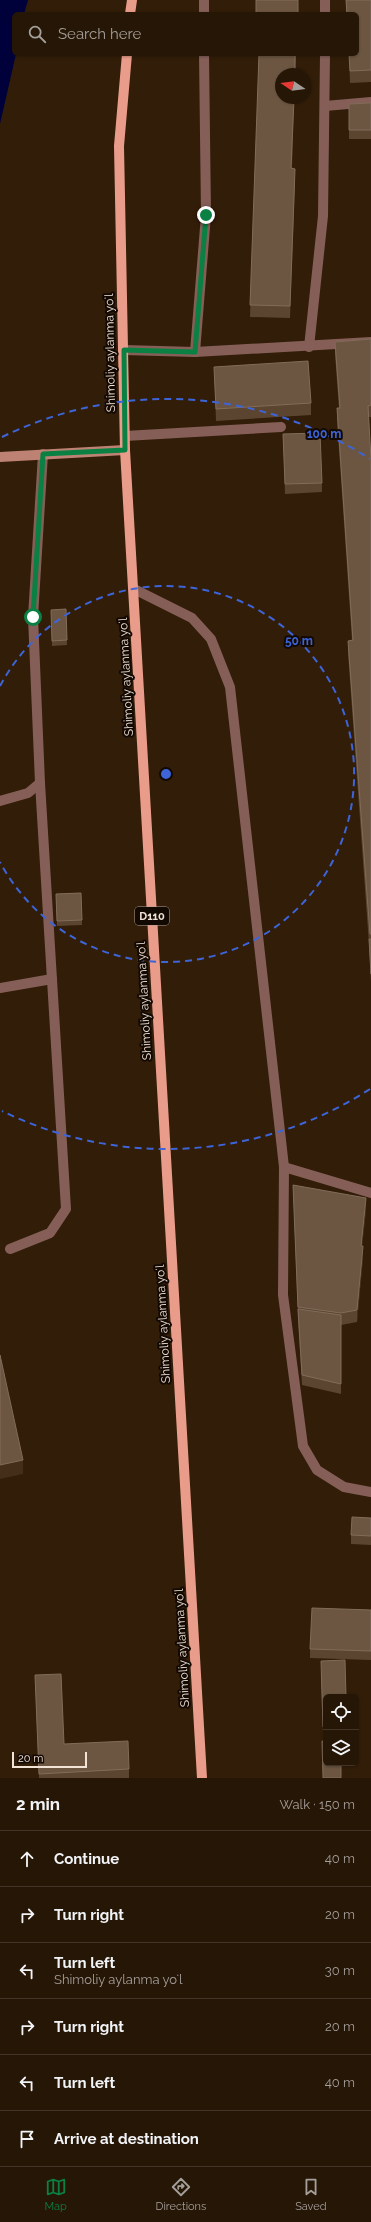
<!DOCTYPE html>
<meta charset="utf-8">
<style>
body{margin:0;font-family:Raleway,sans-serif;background:#322314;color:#f1f3f6}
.controls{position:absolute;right:12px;bottom:12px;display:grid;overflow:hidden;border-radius:6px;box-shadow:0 1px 3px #0004}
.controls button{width:36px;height:36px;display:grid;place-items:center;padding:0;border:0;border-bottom:1px solid #423528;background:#261606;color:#f1f3f6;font:20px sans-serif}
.compass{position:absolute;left:275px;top:68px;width:36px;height:36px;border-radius:50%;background:#261606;box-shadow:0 1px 3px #0004;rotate:283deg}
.scale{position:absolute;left:12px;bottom:10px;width:75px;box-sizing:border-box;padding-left:4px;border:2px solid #f2e3d7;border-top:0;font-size:11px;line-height:14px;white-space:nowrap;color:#f2e3d7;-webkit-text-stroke:3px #130903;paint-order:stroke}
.stop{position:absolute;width:12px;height:12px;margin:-9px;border:3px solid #0b8043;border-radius:50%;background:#fff}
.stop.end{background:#0b8043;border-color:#fff;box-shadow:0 1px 4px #0008}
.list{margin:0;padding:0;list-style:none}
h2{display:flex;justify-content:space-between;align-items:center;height:52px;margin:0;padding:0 16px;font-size:17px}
h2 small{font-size:13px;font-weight:400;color:#a49f9b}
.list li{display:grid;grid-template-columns:26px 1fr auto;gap:12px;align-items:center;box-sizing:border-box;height:56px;padding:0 16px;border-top:1px solid #423528}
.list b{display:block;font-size:15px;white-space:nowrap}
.list p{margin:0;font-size:13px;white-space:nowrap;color:#a49f9b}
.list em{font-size:13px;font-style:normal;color:#a49f9b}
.icon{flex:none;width:22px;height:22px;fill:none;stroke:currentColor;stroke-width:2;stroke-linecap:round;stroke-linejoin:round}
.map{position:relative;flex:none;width:371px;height:1778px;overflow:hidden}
.search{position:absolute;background:#261606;box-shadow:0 1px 3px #0004;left:12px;right:12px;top:12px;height:44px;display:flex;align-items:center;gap:10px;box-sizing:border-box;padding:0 14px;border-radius:6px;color:#a49f9b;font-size:15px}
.sheet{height:388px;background:#261606}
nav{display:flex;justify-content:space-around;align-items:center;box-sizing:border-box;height:56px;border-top:1px solid #423528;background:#261606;font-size:11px;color:#a49f9b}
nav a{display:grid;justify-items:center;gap:2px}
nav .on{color:#0b8043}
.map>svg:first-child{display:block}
</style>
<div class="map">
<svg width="371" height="1778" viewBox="0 0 371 1778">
<rect width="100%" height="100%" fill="#321d08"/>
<polygon fill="#00003b" points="0,0 28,0 24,14 14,14 16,54 0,124"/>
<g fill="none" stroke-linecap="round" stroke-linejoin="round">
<g stroke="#855f57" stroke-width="10">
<polyline points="204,14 204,0"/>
<polyline points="195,352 206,215 204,54"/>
<polyline points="125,436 281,427"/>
<polyline points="0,801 28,793 40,783"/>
<polyline points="0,988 52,979"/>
<polyline points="10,1249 50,1233 66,1209 40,783 33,617 43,454"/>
</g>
<g stroke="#855f57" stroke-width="10">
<polyline points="325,0 325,14"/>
<polyline points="325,106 371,102"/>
<polyline points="309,347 323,216 325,54"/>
<polyline points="124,350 195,352 371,342"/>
<polyline points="134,589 192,618 211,639 230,687 284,1167 283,1295 303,1446 317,1470 344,1487 371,1492"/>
<polyline points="284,1167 371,1193"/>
</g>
<polyline stroke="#be8274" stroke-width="10" points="0,457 125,450"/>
<g stroke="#ea9c8b" stroke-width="10">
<polyline points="130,14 132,0"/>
<polyline points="127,54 119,146 125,450 202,1778"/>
</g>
</g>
<g fill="#5b4531">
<polygon points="346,0 371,0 371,82 350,83 349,54 357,54 357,14 346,14"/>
<polygon points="259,54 296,54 295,74 281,74 281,98 294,98 292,168 295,169 295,181 290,318 250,317"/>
<polygon points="371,103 371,139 349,139 349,104"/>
<polygon points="371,339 371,417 368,417 371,459 371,983 369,944 348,653 348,641 352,640 337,420 337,408 339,408 335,354 335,342"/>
<polygon points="214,367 311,403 311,415 216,421"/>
<polygon points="283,434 322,483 322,492 285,494"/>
<polygon points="66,609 67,645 52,646 51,610"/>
<polygon points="81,893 82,925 57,926 56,894"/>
<polygon points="293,1185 366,1210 362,1246 363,1258 357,1322 341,1325 341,1394 302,1385 298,1319"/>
<polygon points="371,1518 371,1545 351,1544 351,1535"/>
<polygon points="371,1610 371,1660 310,1658 310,1649"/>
<polygon points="321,1670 326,1697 326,1736 323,1736"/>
<polygon points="35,1675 64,1744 129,1769 129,1778 39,1778"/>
</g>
<g fill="#442e19">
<polygon points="294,98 291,180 291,168"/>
<polygon points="295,169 295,181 290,318 290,306"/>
<polygon points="366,1198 366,1210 361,1258 361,1246"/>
<polygon points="363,1246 363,1258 357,1322 357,1310"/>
<polygon points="23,1460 23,1474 0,1479 0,1465"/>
</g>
<g fill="#6c5642" stroke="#816c5a">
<rect x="256" y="0" width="42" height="14"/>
<polygon points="346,0 371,0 371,70 350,71 349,54 357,54 357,14 347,14"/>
<polygon points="259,54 295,54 295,74 281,74 281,98 294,98 291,168 295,169 290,306 250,305"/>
<polygon points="371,103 371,130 349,130 349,104"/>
<polygon points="371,339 371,405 368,406 371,459 371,934 370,934 348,641 353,640 337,408 340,408 335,342"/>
<polygon points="308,361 311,403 216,409 214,367"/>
<polygon points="320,433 322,483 285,484 283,434"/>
<polygon points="66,609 67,640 52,641 51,610"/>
<polygon points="81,893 82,920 57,921 56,894"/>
<polygon points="369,939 371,939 371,974"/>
<polygon points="293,1185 366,1198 361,1246 363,1246 357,1310 341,1313 298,1307"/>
<polygon points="298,1309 341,1315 341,1384 302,1375"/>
<polygon points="0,1355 23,1460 0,1465"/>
<polygon points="352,1517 371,1518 371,1536 351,1535"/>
<polygon points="312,1608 371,1610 371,1651 310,1649"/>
<polygon points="345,1660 346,1697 326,1697 326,1727 323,1727 321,1661"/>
<polygon points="61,1674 64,1744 128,1741 129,1769 39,1774 35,1675"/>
<polygon points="322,1741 326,1741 326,1763 341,1763 341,1778 323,1778"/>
</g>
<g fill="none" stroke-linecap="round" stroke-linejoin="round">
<polyline stroke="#0b8043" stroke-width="5" points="33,617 43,454 125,450 124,350 195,352 206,215"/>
</g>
<g fill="none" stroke="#3d64d8" stroke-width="2" stroke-dasharray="7 5">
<path d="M0 686A188 188 0 1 1 0 862"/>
<path d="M370 1089A375 375 0 0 1 2 1111M2 437A375 375 0 0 1 370 459"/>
</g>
<g text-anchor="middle" stroke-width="4" stroke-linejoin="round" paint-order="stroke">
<rect fill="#130903" stroke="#afa297" stroke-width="1" x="135" y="907" width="34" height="18" rx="3"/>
<g font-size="11" font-weight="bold" fill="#f2e3d7">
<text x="152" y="920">D110</text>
</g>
<g font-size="12" fill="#f2e3d7" stroke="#130903">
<text transform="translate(110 353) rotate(-91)" y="4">Shimoliy aylanma yoʻl</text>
<text transform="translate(126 677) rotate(-93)" y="4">Shimoliy aylanma yoʻl</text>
<text transform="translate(144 1001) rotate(-93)" y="4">Shimoliy aylanma yoʻl</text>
<text transform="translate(163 1324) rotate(-93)" y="4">Shimoliy aylanma yoʻl</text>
<text transform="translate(182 1648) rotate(-93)" y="4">Shimoliy aylanma yoʻl</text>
</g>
</g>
<circle cx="166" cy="774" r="6" fill="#3d64d8" stroke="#130903" stroke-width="2"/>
<g font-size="12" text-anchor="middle" font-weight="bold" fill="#3d64d8" stroke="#130903" stroke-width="4" stroke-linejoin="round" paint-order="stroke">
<text x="324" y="438">100 m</text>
<text x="299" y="645">50 m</text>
</g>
</svg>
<div class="controls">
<button><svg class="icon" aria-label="locate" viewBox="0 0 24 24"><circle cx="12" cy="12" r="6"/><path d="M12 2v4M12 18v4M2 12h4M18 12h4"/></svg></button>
<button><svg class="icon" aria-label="layers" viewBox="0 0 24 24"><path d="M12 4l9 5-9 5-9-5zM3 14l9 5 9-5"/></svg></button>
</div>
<svg class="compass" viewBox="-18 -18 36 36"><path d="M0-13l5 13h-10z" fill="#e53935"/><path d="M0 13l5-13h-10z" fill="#a49f9b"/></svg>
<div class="scale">20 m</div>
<div class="stop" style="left:33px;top:617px"></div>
<div class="stop end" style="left:206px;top:215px"></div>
<div class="search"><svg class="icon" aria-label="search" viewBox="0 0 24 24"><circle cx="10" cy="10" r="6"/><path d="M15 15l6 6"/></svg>Search here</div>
</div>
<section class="sheet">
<h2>2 min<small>Walk · 150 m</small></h2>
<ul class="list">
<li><svg class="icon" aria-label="ahead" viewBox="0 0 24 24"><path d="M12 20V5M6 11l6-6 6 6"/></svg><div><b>Continue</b></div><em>40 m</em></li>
<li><svg class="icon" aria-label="right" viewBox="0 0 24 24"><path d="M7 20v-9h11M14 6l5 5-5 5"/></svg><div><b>Turn right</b></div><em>20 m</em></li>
<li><svg class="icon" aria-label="left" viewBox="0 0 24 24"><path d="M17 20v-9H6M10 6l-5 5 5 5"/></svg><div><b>Turn left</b><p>Shimoliy aylanma yoʻl</p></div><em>30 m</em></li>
<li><svg class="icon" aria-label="right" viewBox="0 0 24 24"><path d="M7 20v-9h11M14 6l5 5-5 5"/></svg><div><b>Turn right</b></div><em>20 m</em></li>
<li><svg class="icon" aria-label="left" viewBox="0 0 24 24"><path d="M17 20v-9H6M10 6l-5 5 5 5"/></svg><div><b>Turn left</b></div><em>40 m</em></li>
<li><svg class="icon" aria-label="arrive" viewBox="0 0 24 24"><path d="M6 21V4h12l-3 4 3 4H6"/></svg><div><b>Arrive at destination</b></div></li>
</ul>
</section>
<nav>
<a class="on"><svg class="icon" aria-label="map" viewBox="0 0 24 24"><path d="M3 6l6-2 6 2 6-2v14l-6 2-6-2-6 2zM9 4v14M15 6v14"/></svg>Map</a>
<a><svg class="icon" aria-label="directions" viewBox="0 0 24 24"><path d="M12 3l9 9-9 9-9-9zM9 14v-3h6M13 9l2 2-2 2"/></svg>Directions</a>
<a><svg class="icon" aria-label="saved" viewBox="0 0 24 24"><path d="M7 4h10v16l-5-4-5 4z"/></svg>Saved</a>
</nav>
